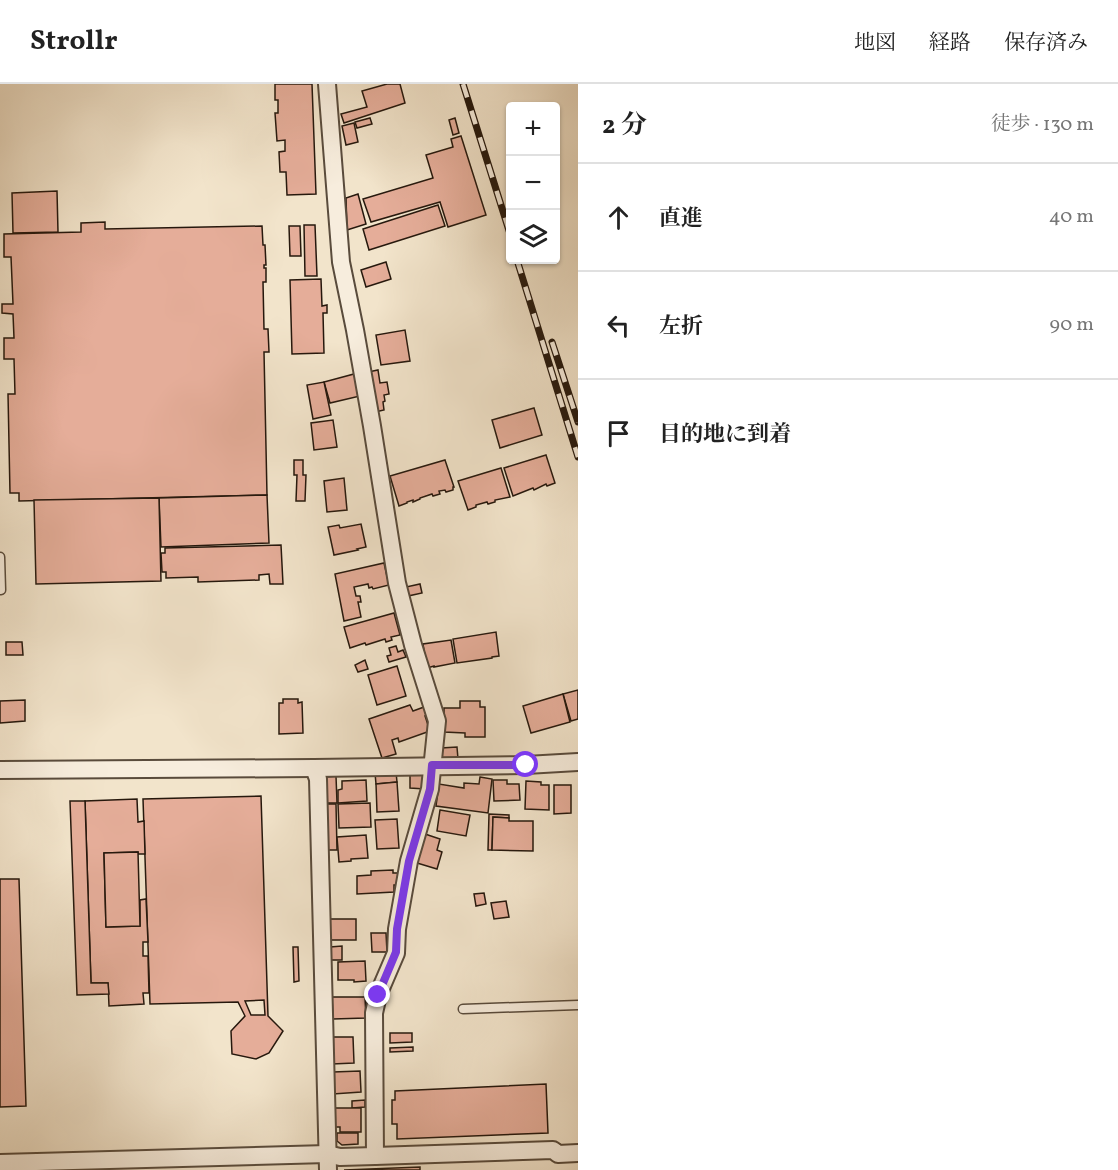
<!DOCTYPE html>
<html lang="ja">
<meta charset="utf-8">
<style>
body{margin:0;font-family:Vollkorn,"Noto Serif JP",serif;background:#f6f6f6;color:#222}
.controls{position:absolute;right:18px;top:18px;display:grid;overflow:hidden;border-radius:6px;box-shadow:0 2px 4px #0004}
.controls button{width:54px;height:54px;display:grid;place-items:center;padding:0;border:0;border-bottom:2px solid #e0e0e0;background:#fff;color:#222;font:30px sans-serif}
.stop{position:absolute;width:18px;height:18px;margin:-14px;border:4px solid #7c3aed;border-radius:50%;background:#fff}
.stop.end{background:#7c3aed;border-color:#fff;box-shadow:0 2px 6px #0008}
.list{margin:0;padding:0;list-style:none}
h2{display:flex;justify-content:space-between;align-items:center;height:78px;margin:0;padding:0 24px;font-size:26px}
h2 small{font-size:20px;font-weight:400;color:#767676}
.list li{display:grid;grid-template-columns:39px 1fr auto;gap:18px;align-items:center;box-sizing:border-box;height:108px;padding:0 24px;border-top:2px solid #e0e0e0}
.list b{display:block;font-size:22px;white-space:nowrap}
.list em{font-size:20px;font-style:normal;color:#767676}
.icon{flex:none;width:33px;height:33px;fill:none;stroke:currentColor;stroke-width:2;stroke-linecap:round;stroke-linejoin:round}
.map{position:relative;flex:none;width:578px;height:1086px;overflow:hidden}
header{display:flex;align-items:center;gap:36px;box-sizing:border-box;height:84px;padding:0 30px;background:#fff;border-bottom:2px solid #e0e0e0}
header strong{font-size:28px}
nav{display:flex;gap:33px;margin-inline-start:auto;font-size:21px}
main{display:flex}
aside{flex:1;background:#fff}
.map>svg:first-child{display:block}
</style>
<header>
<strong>Strollr</strong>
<nav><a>地図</a><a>経路</a><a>保存済み</a></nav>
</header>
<main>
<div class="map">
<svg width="578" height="1086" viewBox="0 0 578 1086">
<rect width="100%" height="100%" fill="#f2e4cb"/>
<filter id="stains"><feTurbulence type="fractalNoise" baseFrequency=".00333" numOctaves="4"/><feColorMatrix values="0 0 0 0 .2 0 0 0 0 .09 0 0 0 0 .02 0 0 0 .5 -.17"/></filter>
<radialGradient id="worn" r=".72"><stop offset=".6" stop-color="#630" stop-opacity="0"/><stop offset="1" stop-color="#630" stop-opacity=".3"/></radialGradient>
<g fill="#e5ad99" stroke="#26180d" stroke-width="1.5" fill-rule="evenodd">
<polygon points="275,0 312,0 316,110 287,111 286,88 280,88 279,68 285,67 285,56 277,57 275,29 278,29 278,16 275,16"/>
<polygon points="387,0 400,0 405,19 344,39 341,30 367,23 362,7"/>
<polygon points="370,34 372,40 357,44 355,38"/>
<polygon points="455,34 459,49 453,51 449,36"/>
<polygon points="354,39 358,58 346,61 342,42"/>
<polygon points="461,52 486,131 448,143 440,118 371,138 363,115 433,94 426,71 453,63 451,55"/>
<polygon points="57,107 58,148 13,149 12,109"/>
<polygon points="358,110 366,140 347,146 346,114"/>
<polygon points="438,121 445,142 369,166 363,145"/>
<polygon points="105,138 105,145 262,142 263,161 265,161 266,181 264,181 264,184 266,184 266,198 263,198 264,245 268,245 269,268 264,268 267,411 19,417 19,409 10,409 8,310 15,310 14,275 4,275 4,254 14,254 13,230 2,229 2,220 13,220 11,173 4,173 4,150 81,148 81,139"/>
<polygon points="304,141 315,141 317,192 305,192"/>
<polygon points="289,142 300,142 301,172 290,172"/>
<polygon points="386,178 391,195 366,203 361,186"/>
<polygon points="321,195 322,222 327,221 327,229 323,229 324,269 292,270 290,196"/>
<polygon points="405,246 410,277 381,281 376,251"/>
<polygon points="378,286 380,299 387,298 389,310 384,311 385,317 383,318 384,326 375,328 368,288"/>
<polygon points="354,290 360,312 330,319 324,298"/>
<polygon points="324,298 331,331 313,335 307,301"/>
<polygon points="534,324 542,351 500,364 492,336"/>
<polygon points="333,336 337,363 314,366 311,339"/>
<polygon points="546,371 555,399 547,402 546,400 534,406 533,404 513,412 504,384"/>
<polygon points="294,376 303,376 303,391 306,391 305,417 296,417 297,391 294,391"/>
<polygon points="445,376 454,403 453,403 453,406 446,408 445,406 439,407 440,410 433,412 432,410 420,414 420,415 413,418 413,416 407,418 407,419 399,422 390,392"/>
<polygon points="501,384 510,413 495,416 495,418 488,420 487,418 476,421 476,423 468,426 458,397"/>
<polygon points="344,394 347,426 327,428 324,397"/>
<polygon points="267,411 269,459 161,463 159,414"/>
<polygon points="159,414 161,497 36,500 34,416"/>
<polygon points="361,440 366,463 357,465 358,466 334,471 328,443 339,441 340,444"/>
<polygon points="281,461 283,500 270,500 269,490 259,491 259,496 198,498 198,493 166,494 166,488 162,488 161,469 165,469 165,464"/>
<polygon points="384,479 389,501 373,505 372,503 369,504 368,500 354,503 356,512 360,512 361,518 358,518 361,533 344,537 335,490"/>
<polygon points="420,500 422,509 408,512 406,503"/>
<polygon points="394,529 400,551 391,553 392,556 386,558 385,555 366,561 365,559 350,564 344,543"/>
<polygon points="496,548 499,572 492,573 492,574 457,579 453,555"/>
<polygon points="451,556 455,579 434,583 434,582 427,584 423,560"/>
<polygon points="6,558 22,558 23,571 6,571"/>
<polygon points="396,562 398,568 403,566 406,573 389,578 387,572 391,571 389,564"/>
<polygon points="365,576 368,585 358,588 355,581"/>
<polygon points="397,582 406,612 377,621 368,591"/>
<polygon points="578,606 578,635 571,637 563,610"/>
<polygon points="563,610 570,638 531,649 523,622"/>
<polygon points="283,615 298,615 298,619 302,618 303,649 279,650 279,619 283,619"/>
<polygon points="25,616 25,637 0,639 0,617"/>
<polygon points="460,617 480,617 480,623 485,623 485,653 465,653 465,649 444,648 444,624 460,624"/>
<polygon points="410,621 413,627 424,623 427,631 425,632 430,647 399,658 398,654 392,656 396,670 382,674 369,635"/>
<polygon points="457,663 458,675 441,676 441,664"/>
<polygon points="396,688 397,698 376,700 375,689"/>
<polygon points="410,688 425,688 425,705 410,704"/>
<polygon points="336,692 337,719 323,719 325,693"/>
<polygon points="480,693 492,695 488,729 436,722 439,700 464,704 464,699 479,700"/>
<polygon points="366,696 367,717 338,719 338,706 342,705 342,697"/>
<polygon points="493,696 507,696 507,700 519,700 520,716 494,717"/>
<polygon points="526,697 541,698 541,701 549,701 549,726 525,725"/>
<polygon points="397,698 399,727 377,728 376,700"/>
<polygon points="554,701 571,701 571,729 554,730"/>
<path d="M261 712 268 932 283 947 269 969 256 975 232 970 231 947 245 932 238 918 150 920 143 715ZM264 916 265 931H251L245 917Z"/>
<polygon points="137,715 138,738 144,737 145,770 138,770 138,768 104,769 106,843 140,842 140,816 146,815 148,858 143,858 143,872 148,872 149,909 143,909 144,920 109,922 108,899 91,899 85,717"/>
<polygon points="70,717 85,717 91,899 108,899 109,910 77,911"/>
<polygon points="370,719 371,743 339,744 338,720"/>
<polygon points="324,720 336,720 337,766 325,766"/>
<polygon points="440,726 470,731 466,752 437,747"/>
<polygon points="489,730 509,731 509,734 493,733 492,766 488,766"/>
<polygon points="493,733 509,734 509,737 533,737 533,767 492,766"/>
<polygon points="397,735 399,764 377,765 375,736"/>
<polygon points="425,750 440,755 437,766 442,768 437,785 417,779"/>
<polygon points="366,751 368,774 351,775 351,777 339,778 337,753"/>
<polygon points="138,768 140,842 106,843 104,769"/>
<polygon points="393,786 393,789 401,789 398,801 394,801 394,808 357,810 357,792 371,791 371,787"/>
<polygon points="0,795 19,795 26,1022 0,1023"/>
<polygon points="484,809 486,820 476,822 474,810"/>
<polygon points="506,817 509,833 494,835 491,819"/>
<rect x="329" y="835" width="27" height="21"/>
<polygon points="371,849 386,849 387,868 372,868"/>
<polygon points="342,862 342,876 330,876 330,863"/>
<polygon points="293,863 298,863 299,897 294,898"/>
<polygon points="365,877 366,897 354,898 354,896 338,896 338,878"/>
<polygon points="332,913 365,913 366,934 333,935"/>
<polygon points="390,949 412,949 412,958 390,959"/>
<polygon points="333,953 353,953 354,979 332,980 331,967 333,967"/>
<polygon points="413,963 413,967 390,968 390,964"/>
<polygon points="360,987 361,1008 333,1010 333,988"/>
<polygon points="546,1000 548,1049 397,1055 397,1040 392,1040 392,1016 395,1016 395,1007"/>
<polygon points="365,1016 365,1023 352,1024 352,1017"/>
<polygon points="334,1024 361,1024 361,1048 340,1048 340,1043 335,1043"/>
<polygon points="337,1049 358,1049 358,1060 342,1061 337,1057"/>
<polygon points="420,1083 420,1086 344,1086"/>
</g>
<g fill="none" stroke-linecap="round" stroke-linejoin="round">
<defs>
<g id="service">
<polyline points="0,473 1,506 0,506"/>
<polyline points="463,925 578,921"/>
</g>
<g id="minor">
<polyline points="327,0 341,178 355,246 372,342 397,499 413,561 437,637 430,705 409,777 397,845 396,869 378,911 374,929 375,1072"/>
<polyline points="314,684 318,695 328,1086"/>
<polyline points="0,686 314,684 526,681 578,678"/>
<polyline points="0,1079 327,1070 340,1073 375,1072 553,1066 558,1070 578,1069"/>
</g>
</defs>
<use href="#service" stroke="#594b3c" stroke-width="11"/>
<use href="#minor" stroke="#594b3c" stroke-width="20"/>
<use href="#service" stroke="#f7eddd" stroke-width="8"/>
<use href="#minor" stroke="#f7eddd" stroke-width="16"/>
<defs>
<g id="rail">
<polyline points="463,0 511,153"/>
<polyline points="517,176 578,373"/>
<polyline points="552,258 578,338"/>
</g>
</defs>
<use href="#rail" stroke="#26180d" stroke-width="7"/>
<use href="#rail" stroke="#f7eddd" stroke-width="4.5" stroke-dasharray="14" stroke-linecap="butt"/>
</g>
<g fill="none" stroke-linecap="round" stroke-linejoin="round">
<polyline stroke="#7c3aed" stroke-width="8" points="378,911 396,868 397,845 409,777 430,705 432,681 526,681"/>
</g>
<rect width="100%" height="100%" filter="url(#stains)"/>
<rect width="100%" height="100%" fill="url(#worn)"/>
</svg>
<div class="controls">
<button>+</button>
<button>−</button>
<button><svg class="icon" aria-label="layers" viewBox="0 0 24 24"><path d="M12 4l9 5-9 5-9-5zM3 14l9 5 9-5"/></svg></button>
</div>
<div class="stop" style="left:526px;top:681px"></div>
<div class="stop end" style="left:378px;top:911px"></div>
</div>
<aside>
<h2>2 分<small>徒歩 · 130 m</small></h2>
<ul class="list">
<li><svg class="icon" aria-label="ahead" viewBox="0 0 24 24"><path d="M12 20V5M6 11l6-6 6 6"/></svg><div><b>直進</b></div><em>40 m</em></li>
<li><svg class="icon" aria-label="left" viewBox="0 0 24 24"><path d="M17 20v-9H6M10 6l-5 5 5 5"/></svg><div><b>左折</b></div><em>90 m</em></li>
<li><svg class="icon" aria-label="arrive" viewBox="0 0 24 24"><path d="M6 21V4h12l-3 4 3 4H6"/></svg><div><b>目的地に到着</b></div></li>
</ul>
</aside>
</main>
